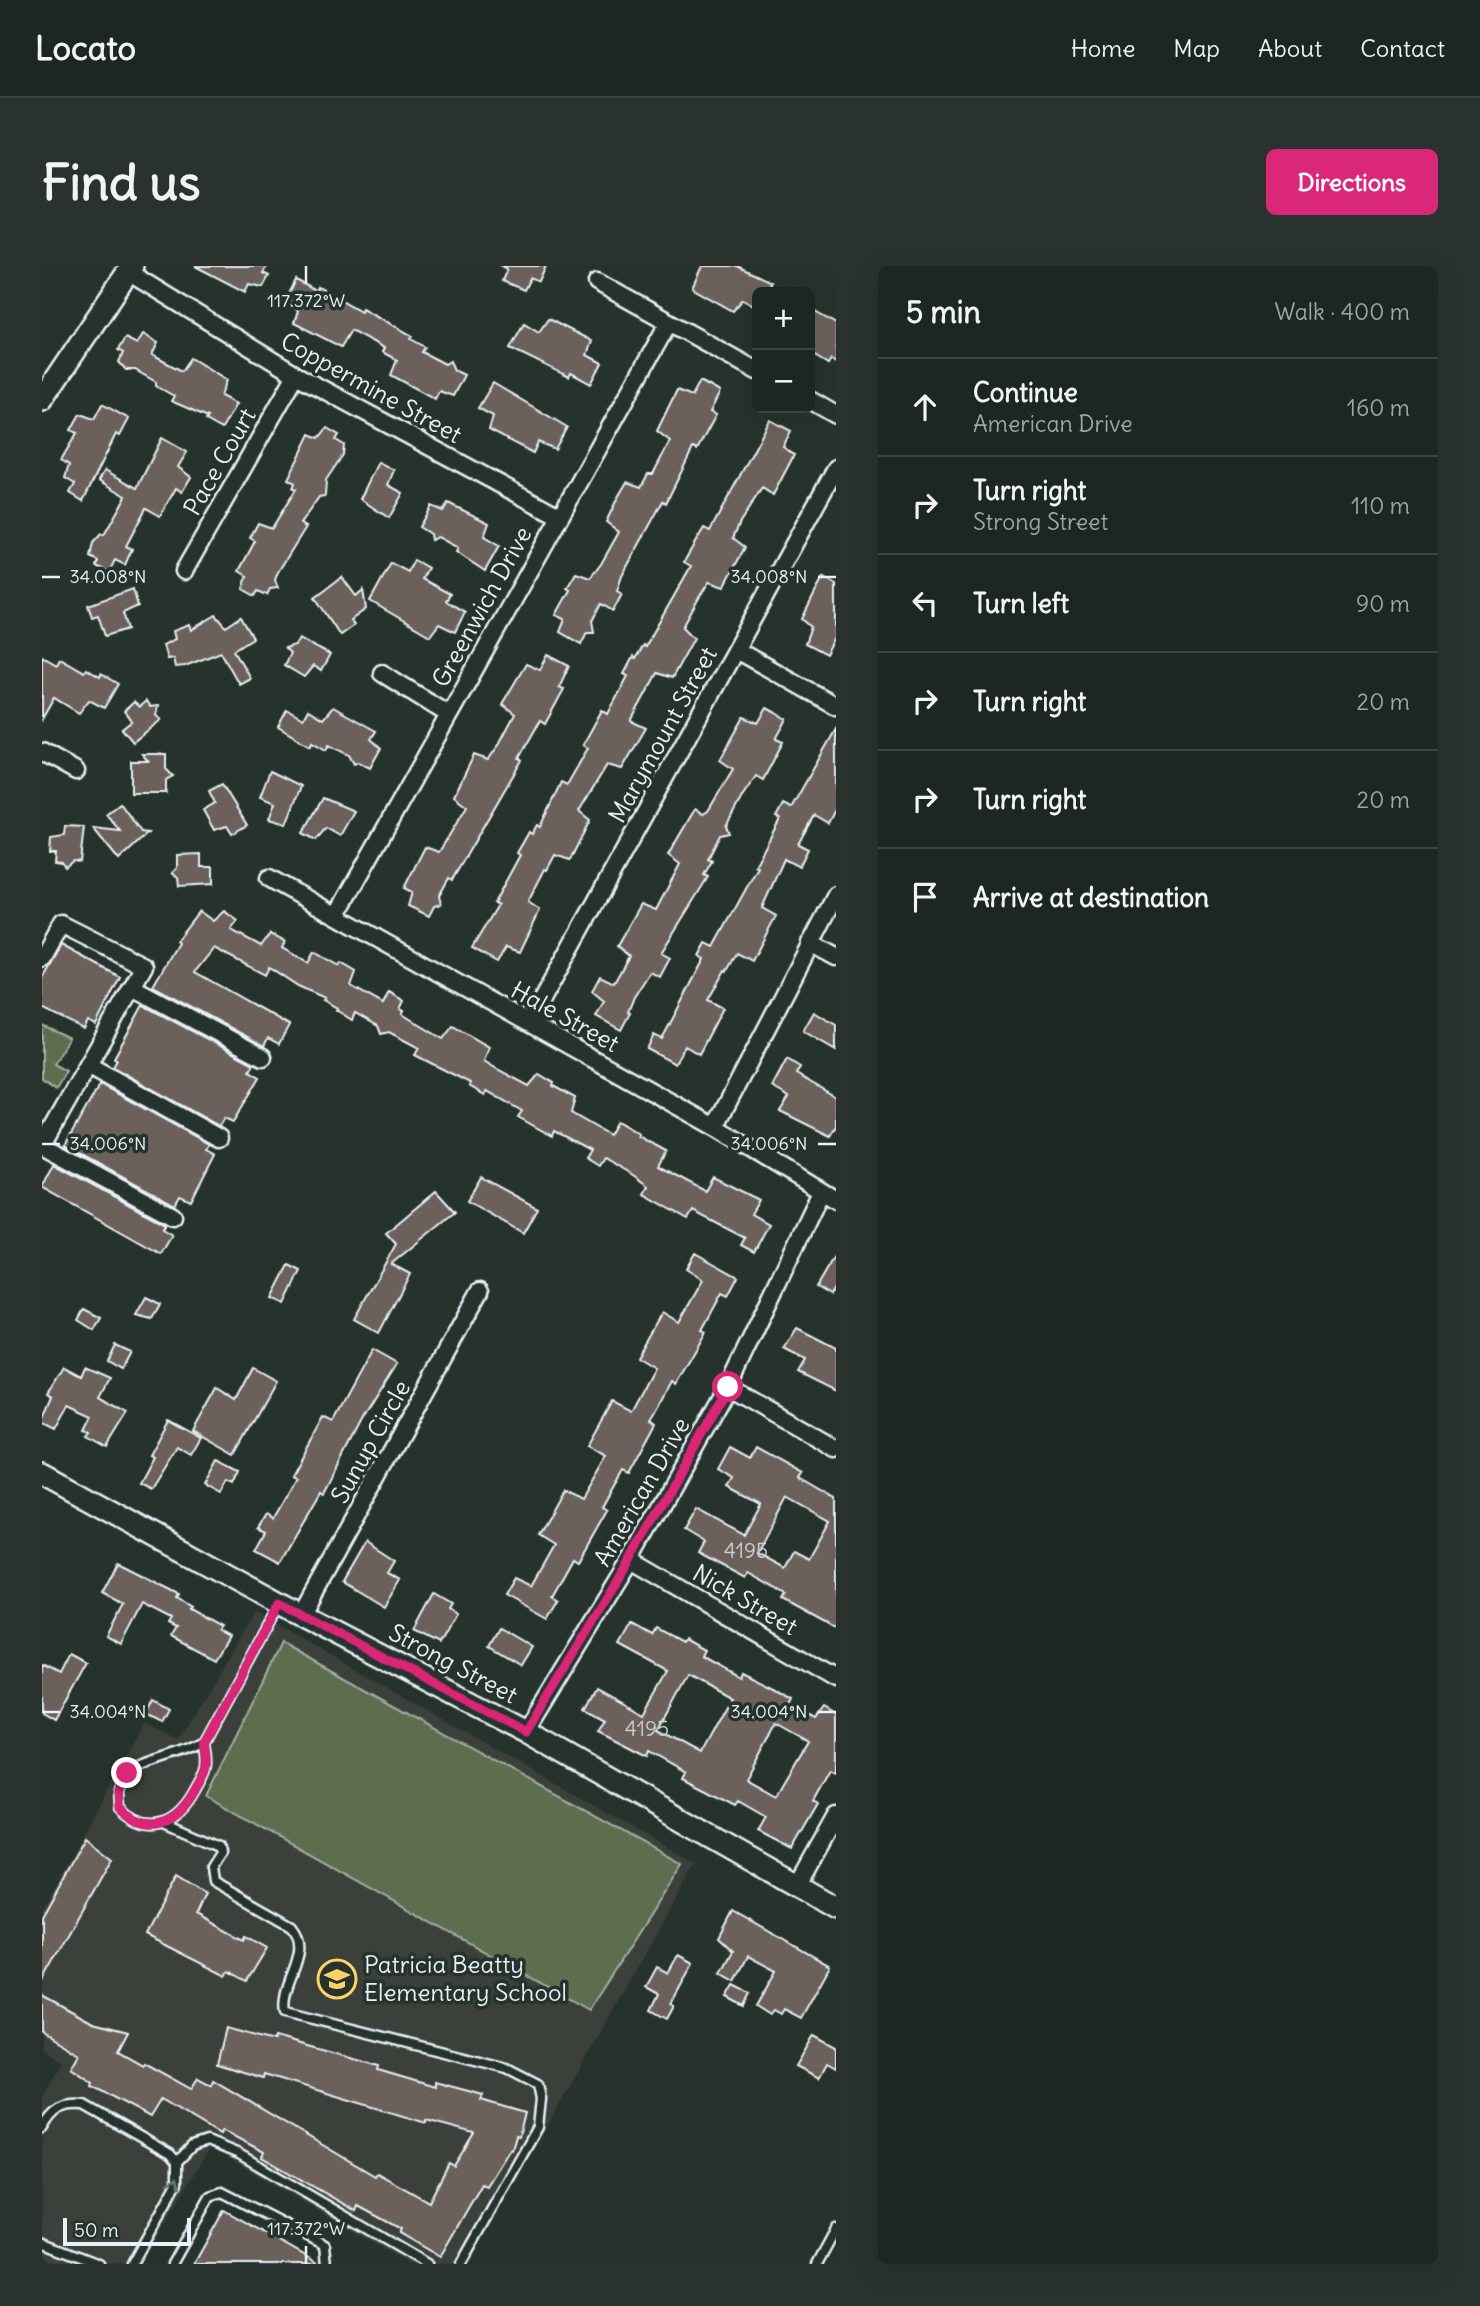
<!DOCTYPE html>
<meta charset="utf-8">
<style>
body{margin:0;font-family:Delius,sans-serif;background:#29322f;color:#f1f3f6}
.controls{position:absolute;right:21px;top:21px;display:grid;overflow:hidden;border-radius:10px;box-shadow:0 7px 28px #0002}
.controls button{width:63px;height:63px;display:grid;place-items:center;padding:0;border:0;border-bottom:2px solid #3a4340;background:#1c2622;color:#f1f3f6;font:35px sans-serif}
.scale{position:absolute;left:21px;bottom:18px;width:128px;box-sizing:border-box;padding-left:7px;border:4px solid #e8f1f8;border-top:0;font-size:19px;line-height:24px;white-space:nowrap;color:#e8f1f8;-webkit-text-stroke:5px #26332d;paint-order:stroke}
.stop{position:absolute;width:21px;height:21px;margin:-16px;border:5px solid #db2777;border-radius:50%;background:#fff}
.stop.end{background:#db2777;border-color:#fff;box-shadow:0 2px 7px #0008}
.list{margin:0;padding:0;list-style:none}
h2{display:flex;justify-content:space-between;align-items:center;height:91px;margin:0;padding:0 28px;font-size:30px}
h2 small{font-size:23px;font-weight:400;color:#a0a5a5}
.list li{display:grid;grid-template-columns:46px 1fr auto;gap:21px;align-items:center;box-sizing:border-box;height:98px;padding:0 28px;border-top:2px solid #3a4340}
.list b{display:block;font-size:26px;white-space:nowrap}
.list p{margin:0;font-size:23px;white-space:nowrap;color:#a0a5a5}
.list em{font-size:23px;font-style:normal;color:#a0a5a5}
.icon{flex:none;width:38px;height:38px;fill:none;stroke:currentColor;stroke-width:2;stroke-linecap:round;stroke-linejoin:round}
.map{position:relative;flex:none;width:794px;height:1998px;overflow:hidden;border-radius:10px}
header{display:flex;align-items:center;gap:42px;box-sizing:border-box;height:98px;padding:0 35px;background:#1c2622;border-bottom:2px solid #3a4340}
header strong{font-size:33px}
nav{display:flex;gap:38px;margin-inline-start:auto;font-size:24px}
.intro{display:flex;align-items:center;justify-content:space-between;box-sizing:border-box;height:168px;padding:0 42px}
h1{margin:0;font-size:49px}
.button{padding:18px 32px;border-radius:10px;background:#db2777;color:#fff;font-size:24px;font-weight:700}
main{display:flex;gap:42px;padding:0 42px}
aside{flex:1;background:#1c2622;border-radius:10px;box-shadow:0 7px 28px #0002}
.map>svg:first-child{display:block}
</style>
<header>
<strong>Locato</strong>
<nav><a>Home</a><a>Map</a><a>About</a><a>Contact</a></nav>
</header>
<div class="intro"><h1>Find us</h1><a class="button">Directions</a></div>
<main>
<div class="map">
<svg width="794" height="1998" viewBox="0 0 794 1998">
<rect width="100%" height="100%" fill="#26332d"/>
<filter id="ink" filterUnits="userSpaceOnUse"><feTurbulence type="fractalNoise" baseFrequency=".0143" numOctaves="2"/><feDisplacementMap in="SourceGraphic" scale="14" xChannelSelector="R" yChannelSelector="G"/><feConvolveMatrix kernelMatrix="1 2 1 2 8 2 1 2 1" color-interpolation-filters="sRGB"/></filter>
<g filter="url(#ink)">
<polygon fill="#3b403a" points="212,1346 654,1598 427,1998 367,1998 168,1881 98,1998 12,1998 0,1994 0,1831 19,1795 0,1783 0,1643 102,1457 136,1474"/>
<g fill="#5d6e50" stroke="#a2b0a4" stroke-width="2">
<polygon points="0,759 27,772 11,798 24,805 14,822 0,812"/>
<polygon points="239,1377 640,1598 547,1744 164,1530"/>
</g>
<g fill="#6c605a" stroke="#e8f1f8" stroke-width="2" fill-rule="evenodd">
<polygon points="153,0 225,0 221,7 227,10 221,21 207,18 203,26"/>
<polygon points="460,0 504,0 497,16 488,12 482,24 460,15 465,3"/>
<polygon points="660,0 695,0 729,16 724,26 715,26 715,41 701,33 691,45 650,22"/>
<polygon points="254,14 274,25 276,21 319,45 320,42 371,70 369,73 383,81 380,86 403,98 408,95 412,104 422,109 411,130 397,125 393,133 349,109 355,94 340,86 342,82 309,64 299,81 252,57 256,45 244,34"/>
<polygon points="768,43 794,58 794,96 789,93 786,98 768,87"/>
<polygon points="506,53 550,75 545,89 560,97 549,118 529,107 527,111 468,82 482,57 497,66"/>
<polygon points="101,68 116,77 110,89 140,105 149,92 185,114 179,130 194,138 180,163 164,154 166,151 129,135 132,130 114,120 114,116 93,104 84,104 77,96 81,87 76,84 83,72 95,78"/>
<polygon points="658,115 678,126 668,146 674,149 655,184 651,182 624,237 621,235 580,310 575,325 580,328 571,345 559,338 550,355 552,366 545,366 539,378 518,366 523,353 514,349 528,324 525,322 534,307 548,312 559,298 577,266 564,256 576,231 585,216 599,221 606,208 611,208 628,175 615,165 627,140 635,124 650,130"/>
<polygon points="451,117 525,161 513,183 496,176 491,187 447,164 451,150 436,142"/>
<polygon points="60,138 87,153 78,170 74,168 41,235 28,227 33,218 23,212 27,199 19,194 35,167 29,164 38,148 52,153"/>
<polygon points="728,154 749,165 741,181 752,189 731,229 720,222 698,256 691,272 703,281 682,321 667,316 658,330 641,361 652,372 630,412 615,407 608,420 589,455 604,462 580,503 565,499 537,545 548,554 528,594 513,589 505,604 503,603 486,636 498,644 478,686 464,681 455,696 430,682 456,639 452,637 478,589 475,587 487,566 490,568 495,559 498,561 519,516 525,519 546,482 541,479 560,444 566,448 586,410 582,408 591,391 593,393 601,379 603,381 649,300 642,296 654,275 662,262 668,265"/>
<polygon points="285,162 297,169 294,174 302,179 301,189 284,214 283,230 277,231 258,258 264,261 236,306 233,314 236,322 228,323 225,329 216,325 213,330 201,323 205,310 197,305 213,275 208,272 216,257 230,262 254,223 251,222 253,217 246,213 268,168 277,172"/>
<polygon points="120,172 145,186 136,201 149,211 140,226 134,222 118,250 104,242 84,280 90,283 83,299 73,294 67,306 54,300 56,295 48,291 51,277 59,268 62,269 84,230 57,214 63,204 95,222"/>
<polygon points="336,196 352,204 346,219 361,227 347,252 318,233"/>
<polygon points="406,237 447,257 442,271 457,280 443,305 414,286 416,282 396,271 389,274 388,268 377,261 389,240 401,245"/>
<polygon points="372,294 386,302 380,313 408,328 404,335 423,346 413,366 397,358 388,370 328,335 349,297 366,306"/>
<polygon points="300,311 314,330 321,324 324,343 309,354 312,359 298,369 273,331"/>
<polygon points="781,311 794,318 794,370 784,389 763,378 769,361 760,353"/>
<polygon points="91,323 96,340 81,347 86,363 63,370 56,349 50,351 46,339"/>
<polygon points="174,349 184,361 199,351 211,372 192,384 208,412 197,418 179,386 143,400 133,401 131,392 125,393 121,379 133,373 131,365 147,359 149,364"/>
<polygon points="257,372 288,389 279,405 271,400 262,411 242,399 248,387 243,382 253,379"/>
<polygon points="506,389 527,400 517,421 522,423 503,458 498,455 477,492 480,494 410,614 407,612 397,630 399,638 392,640 387,650 366,640 370,626 362,622 383,581 397,586 425,540 412,530 432,489 446,494 456,480 473,448 460,438 484,398 498,404"/>
<polygon points="0,390 14,398 17,392 42,406 44,403 58,411 59,408 76,418 62,442 47,434 37,447 12,432 0,453"/>
<polygon points="104,435 108,441 116,440 114,449 119,454 91,476 80,463 90,455 82,445 92,436 97,441"/>
<polygon points="291,441 334,465 329,473 339,482 328,502 316,496 312,498 307,489 287,479 284,484 270,476 268,480 236,461 245,444 261,453 266,444 281,453"/>
<polygon points="725,442 745,453 734,473 741,476 721,514 714,510 701,529 684,560 687,567 678,569 666,593 670,595 662,609 666,611 619,687 628,692 618,711 608,706 592,731 586,746 588,747 579,764 554,750 562,735 550,725 558,710 572,717 587,690 575,680 599,638 614,644 638,598 626,589 653,543 661,548 666,545 691,503 678,494 702,451 716,457"/>
<polygon points="794,463 794,542 786,557 772,549 756,578 766,583 757,601 742,593 720,642 734,650 710,695 695,687 685,705 683,704 666,734 681,742 657,788 643,780 633,798 605,783 612,769 620,773 662,693 657,690 664,677 672,681 716,601 713,600 738,553 734,551 741,538 749,542"/>
<polygon points="100,488 124,488 124,503 131,510 124,514 124,527 89,527 89,495 106,495"/>
<polygon points="228,505 259,520 244,558 227,553 233,537 218,531"/>
<polygon points="180,518 205,559 190,568 185,560 172,564 161,544 173,537 167,525"/>
<polygon points="281,532 312,545 298,570 284,562 274,574 261,567"/>
<polygon points="78,537 99,566 106,567 77,594 51,562 78,565 64,548"/>
<polygon points="23,560 42,561 38,596 31,595 23,601 20,596 13,595 14,585 8,585 9,571 22,569"/>
<polygon points="159,588 159,601 171,601 171,618 137,620 136,611 130,607 135,602 135,589"/>
<polygon points="157,645 171,655 182,645 196,655 189,664 219,680 228,668 243,676 240,682 266,697 272,686 297,700 299,697 314,706 309,720 341,738 347,726 362,735 358,743 362,745 360,748 401,773 411,760 447,781 442,795 455,803 487,820 497,808 512,817 511,820 533,832 529,847 567,869 575,855 597,868 596,870 624,885 616,900 663,925 671,911 717,934 709,948 727,958 712,986 699,979 703,972 651,945 646,953 602,928 606,920 591,909 561,892 556,900 543,892 548,884 512,865 510,870 476,851 480,845 445,825 443,829 427,820 428,817 373,789 377,782 347,766 339,768 336,760 313,747 310,754 294,744 295,742 281,734 283,732 256,720 227,701 223,709 172,682 153,706 247,759 237,778 226,772 222,780 111,720 136,677 134,675"/>
<polygon points="19,679 78,711 54,759 46,755 42,763 0,742 0,712"/>
<polygon points="101,739 212,798 208,805 218,811 191,856 182,852 177,860 71,801 75,794 72,792"/>
<polygon points="772,746 794,759 794,784 761,765"/>
<polygon points="745,793 758,801 754,808 794,831 794,860 788,870 738,845 747,831 730,821"/>
<polygon points="58,818 167,878 164,883 173,888 149,935 138,930 133,939 23,879"/>
<polygon points="12,898 123,958 120,963 130,969 119,988 0,921"/>
<polygon points="439,911 495,942 481,967 425,935"/>
<polygon points="394,925 413,946 349,998 368,1008 337,1067 312,1053 354,978 344,967"/>
<polygon points="653,987 696,1011 686,1030 680,1027 660,1064 664,1066 634,1118 630,1115 624,1126 609,1153 614,1157 587,1207 581,1204 570,1223 560,1241 565,1244 536,1295 531,1292 510,1330 516,1334 505,1353 462,1329 472,1312 489,1320 512,1279 496,1269 521,1224 539,1233 564,1190 545,1180 570,1135 589,1145 605,1115 612,1102 594,1091 620,1046 637,1056 661,1014 644,1003"/>
<polygon points="794,987 794,1019 788,1029 774,1021"/>
<polygon points="247,999 259,1005 243,1038 230,1032"/>
<polygon points="104,1031 118,1038 110,1053 94,1049"/>
<polygon points="42,1043 59,1052 52,1064 36,1054"/>
<polygon points="755,1062 794,1082 794,1125 756,1106 763,1094 742,1083"/>
<polygon points="73,1079 88,1086 79,1103 65,1095"/>
<polygon points="330,1084 355,1098 320,1154 282,1227 279,1225 238,1296 214,1283 224,1265 216,1261 224,1248 231,1252 254,1211 249,1209 281,1151 291,1156"/>
<polygon points="22,1101 39,1110 43,1101 68,1112 58,1131 86,1147 65,1181 46,1170 49,1166 44,1164 51,1150 27,1139 14,1163 0,1156 11,1130 6,1127"/>
<polygon points="211,1102 234,1115 193,1189 151,1165 175,1122 194,1134"/>
<polygon points="126,1154 159,1172 149,1189 135,1181 109,1223 97,1217 111,1191 107,1189"/>
<path d="M688 1181 708 1192 714 1181 761 1207 758 1212 794 1233V1363L741 1334 744 1329 733 1322 706 1307 703 1312 656 1287 662 1276 642 1264 654 1243 702 1269 719 1238 687 1221 692 1212 676 1203ZM745 1231 788 1255 767 1293 752 1285 743 1302 715 1287Z"/>
<polygon points="176,1195 198,1206 192,1219 186,1216 179,1228 163,1219"/>
<polygon points="323,1276 352,1295 345,1307 358,1314 342,1341 300,1316"/>
<polygon points="76,1297 137,1328 135,1332 149,1341 147,1343 178,1360 175,1364 186,1370 172,1393 129,1370 134,1362 126,1358 129,1353 100,1338 79,1378 64,1370 81,1338 60,1327"/>
<polygon points="392,1328 409,1338 406,1343 414,1348 397,1378 372,1365"/>
<path d="M590 1358 610 1369 614 1362 640 1376 642 1373 662 1384 659 1390 697 1411 699 1406 731 1422 751 1433 748 1439 774 1453 782 1442 794 1449V1507L788 1504 771 1535 776 1538 750 1583 716 1565 724 1551 696 1535 693 1539 641 1512 644 1506 607 1485 605 1490 556 1465 563 1453 543 1442 555 1421 602 1447 626 1405 578 1379ZM646 1409 688 1432 658 1487 616 1464ZM734 1457 766 1475 734 1530 704 1513Z"/>
<polygon points="457,1362 490,1381 479,1399 447,1380"/>
<polygon points="27,1388 44,1397 12,1454 0,1447 0,1399 17,1408"/>
<polygon points="111,1434 127,1443 120,1456 104,1448"/>
<polygon points="43,1571 70,1592 0,1717 0,1649"/>
<polygon points="134,1610 163,1628 154,1648 202,1674 204,1670 225,1682 205,1715 187,1705 184,1710 103,1669"/>
<polygon points="691,1645 788,1700 759,1752 742,1743 739,1748 732,1744 728,1749 714,1740 734,1705 706,1690 693,1715 679,1707 691,1685 677,1672"/>
<polygon points="636,1689 651,1697 629,1738 632,1740 625,1753 609,1744 617,1728 604,1721 615,1701 626,1707"/>
<polygon points="692,1719 708,1727 702,1740 685,1731"/>
<polygon points="0,1729 51,1757 86,1766 76,1785 101,1799 102,1797 149,1823 156,1812 169,1819 171,1814 333,1910 335,1907 387,1936 407,1897 412,1900 432,1867 384,1854 384,1857 222,1808 221,1812 175,1798 184,1762 232,1775 233,1771 337,1800 336,1804 393,1821 393,1816 441,1829 439,1834 483,1847 477,1871 474,1870 470,1884 468,1883 445,1920 440,1918 398,1991 357,1967 359,1963 316,1940 314,1945 220,1891 222,1886 180,1864 178,1868 119,1833 108,1851 50,1820 51,1817 29,1802 37,1788 0,1766"/>
<polygon points="772,1769 794,1781 794,1802 785,1797 777,1812 754,1800"/>
<polygon points="182,1944 278,1998 152,1998"/>
</g>
<g fill="none" stroke-linecap="round" stroke-linejoin="round">
<defs>
<g id="service">
<path d="M162 1476C163 1483 165 1491 164 1499 164 1507 157 1516 153 1524 135 1557 107 1570 78 1541L77 1526 85 1507C110 1492 139 1491 162 1476L236 1339"/>
<path d="M122 1556 177 1580 178 1587 169 1601 171 1615 250 1660C272 1687 237 1716 243 1746L465 1802 496 1818 499 1833 496 1861 419 1998"/>
<path d="M0 1862C10 1843 21 1837 42 1839L128 1888 135 1896V1917L90 1998"/>
<polyline points="135,1896 150,1880 165,1875 197,1888 385,1998"/>
<polyline points="0,1976 57,1998"/>
<polyline points="130,1998 168,1930 180,1926 283,1979 285,1998"/>
<polyline points="775,1998 794,1963"/>
</g>
<g id="minor">
<polyline points="86,6 254,109 517,250"/>
<polyline points="555,16 715,105"/>
<polyline points="768,134 794,149"/>
<polyline points="142,305 254,109"/>
<polyline points="694,384 794,440"/>
<polyline points="340,407 406,448"/>
<polyline points="0,486 34,505"/>
<polyline points="227,612 673,861 794,934"/>
<polyline points="295,649 627,56"/>
<polyline points="768,677 794,691"/>
<polyline points="0,692 19,658 102,700 0,880"/>
<polyline points="90,721 221,791"/>
<polyline points="487,757 794,202"/>
<polyline points="46,799 177,872"/>
<polyline points="673,861 794,629"/>
<polyline points="0,879 131,950"/>
<polyline points="686,1121 794,1183"/>
<polyline points="589,1294 794,1413"/>
<polyline points="259,1349 438,1025"/>
<polyline points="484,1466 589,1294 686,1121 779,926"/>
<polyline points="755,1620 794,1550"/>
</g>
<g id="tertiary">
<polyline points="0,134 90,0"/>
<polyline points="0,1207 259,1349 484,1466 794,1642"/>
</g>
</defs>
<use href="#service" stroke="#e8f1f8" stroke-width="13"/>
<use href="#minor" stroke="#e8f1f8" stroke-width="21"/>
<use href="#tertiary" stroke="#e8f1f8" stroke-width="26"/>
<use href="#service" stroke="#26332d" stroke-width="8"/>
<use href="#minor" stroke="#26332d" stroke-width="16"/>
<use href="#tertiary" stroke="#26332d" stroke-width="21"/>
</g>
<defs><path id="oneway-chevron" d="M-2-3.5L2.5 0L-2 3.5" fill="none" stroke-width="1.6" stroke-linecap="round" stroke-linejoin="round" transform="scale(1.75)"/></defs>
<use stroke="#6a7674" href="#oneway-chevron" transform="translate(133 1916) rotate(-72)"/>
</g>
<g fill="none" stroke-linecap="round" stroke-linejoin="round" filter="url(#ink)">
<path stroke="#db2777" stroke-width="9" d="M85 1507 77 1526 78 1541C107 1570 135 1557 153 1524 157 1516 164 1507 164 1499 165 1491 163 1483 162 1476L237 1337 484 1466 589 1294 686 1121"/>
</g>
<path fill="none" stroke="#e8f1f8" stroke-width="2.5" d="M264 0V18M0 311H18M776 311H794M0 878H18M776 878H794M0 1446H18M776 1446H794M264 1980V1998"/>
<defs>
<symbol id="school-ring" viewBox="-11 -11 22 22"><circle r="9.5" fill="#26332d" stroke="#ffd166" stroke-width="1.5"/><path d="M0-5L7-2L0 1L-7-2ZM-4 1L0 2.5L4 1V4Q0 6-4 4Z" fill="#ffd166"/></symbol>
</defs>
<g fill-rule="evenodd">
<use href="#school-ring" x="273" y="1691" width="44" height="44"/>
</g>
<g text-anchor="middle" stroke-width="7" stroke-linejoin="round" paint-order="stroke">
<g font-size="21" fill="#c9cdd0">
<text x="704" y="1292">4195</text>
<text x="605" y="1470">4195</text>
</g>
<g font-size="24" fill="#e8f1f8" stroke="#26332d">
<text transform="translate(329 122) rotate(29)" y="8">Coppermine Street</text>
<text transform="translate(178 196) rotate(-60)" y="8">Pace Court</text>
<text transform="translate(440 341) rotate(-61)" y="8">Greenwich Drive</text>
<text transform="translate(621 469) rotate(-61)" y="8">Marymount Street</text>
<text transform="translate(523 751) rotate(29)" y="8">Hale Street</text>
<text transform="translate(329 1176) rotate(-61)" y="8">Sunup Circle</text>
<text transform="translate(600 1226) rotate(-60)" y="8">American Drive</text>
<text transform="translate(703 1334) rotate(30)" y="8">Nick Street</text>
<text transform="translate(411 1398) rotate(28)" y="8">Strong Street</text>
</g>
<g font-size="24" fill="#e8f1f8" stroke="#26332d" text-anchor="start">
<text x="322" y="1707">Patricia Beatty<tspan x="322" dy="28">Elementary School</tspan></text>
</g>
</g>
<g font-size="18" text-anchor="middle" fill="#e8f1f8" stroke="#26332d" stroke-width="7" stroke-linejoin="round" paint-order="stroke">
<text x="264" y="41">117.372°W</text>
<text x="66" y="317">34.008°N</text>
<text x="727" y="317">34.008°N</text>
<text x="66" y="884">34.006°N</text>
<text x="727" y="884">34.006°N</text>
<text x="66" y="1452">34.004°N</text>
<text x="727" y="1452">34.004°N</text>
<text x="264" y="1969">117.372°W</text>
</g>
</svg>
<div class="controls">
<button>+</button>
<button>−</button>
</div>
<div class="scale">50 m</div>
<div class="stop" style="left:686px;top:1121px"></div>
<div class="stop end" style="left:85px;top:1507px"></div>
</div>
<aside>
<h2>5 min<small>Walk · 400 m</small></h2>
<ul class="list">
<li><svg class="icon" aria-label="ahead" viewBox="0 0 24 24"><path d="M12 20V5M6 11l6-6 6 6"/></svg><div><b>Continue</b><p>American Drive</p></div><em>160 m</em></li>
<li><svg class="icon" aria-label="right" viewBox="0 0 24 24"><path d="M7 20v-9h11M14 6l5 5-5 5"/></svg><div><b>Turn right</b><p>Strong Street</p></div><em>110 m</em></li>
<li><svg class="icon" aria-label="left" viewBox="0 0 24 24"><path d="M17 20v-9H6M10 6l-5 5 5 5"/></svg><div><b>Turn left</b></div><em>90 m</em></li>
<li><svg class="icon" aria-label="right" viewBox="0 0 24 24"><path d="M7 20v-9h11M14 6l5 5-5 5"/></svg><div><b>Turn right</b></div><em>20 m</em></li>
<li><svg class="icon" aria-label="right" viewBox="0 0 24 24"><path d="M7 20v-9h11M14 6l5 5-5 5"/></svg><div><b>Turn right</b></div><em>20 m</em></li>
<li><svg class="icon" aria-label="arrive" viewBox="0 0 24 24"><path d="M6 21V4h12l-3 4 3 4H6"/></svg><div><b>Arrive at destination</b></div></li>
</ul>
</aside>
</main>
